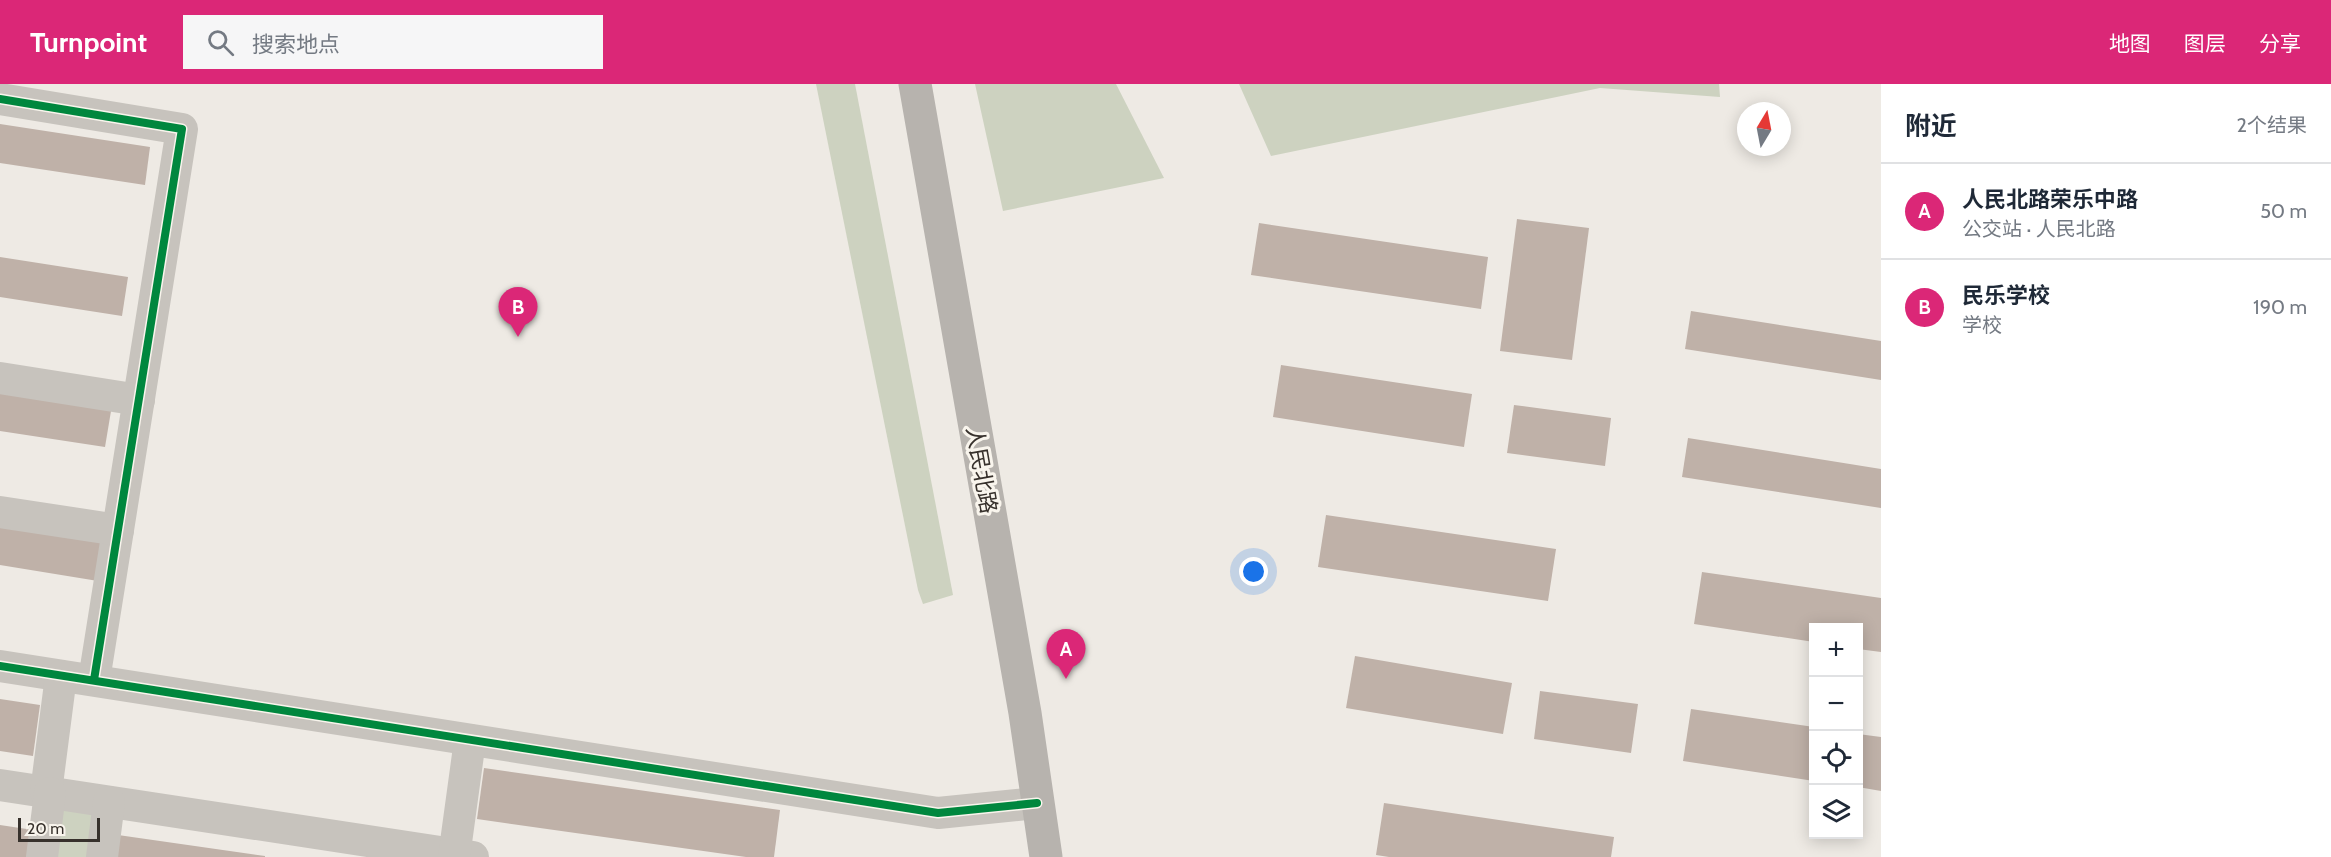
<!DOCTYPE html>
<html lang="zh">
<meta charset="utf-8">
<style>
body{margin:0;font-family:Cabin,"Noto Sans SC",sans-serif;background:#f6f6f7;color:#1f2937}
.controls{position:absolute;right:18px;bottom:18px;display:grid;overflow:hidden;border-radius:0px;box-shadow:0 3px 15px #0003}
.controls button{width:54px;height:54px;display:grid;place-items:center;padding:0;border:0;border-bottom:2px solid #e0e1e3;background:#fff;color:#1f2937;font:30px sans-serif}
.compass{position:absolute;left:1737px;top:18px;width:54px;height:54px;border-radius:50%;background:#fff;box-shadow:0 3px 15px #0003;rotate:10deg}
.scale{position:absolute;left:18px;bottom:15px;width:82px;box-sizing:border-box;padding-left:6px;border:3px solid #37312c;border-top:0;font-size:16px;line-height:21px;white-space:nowrap;color:#37312c;-webkit-text-stroke:4px #f9f5ed;paint-order:stroke}
.you{position:absolute;left:1254px;top:488px;width:21px;height:21px;margin:-15px;border:4px solid #fff;border-radius:50%;background:#1a73e8;box-shadow:0 0 0 9px #1a73e833}
.badge{display:grid;place-items:center;width:39px;height:39px;border-radius:50%;background:#db2777;color:#fff;font-size:20px;font-weight:700}
.pin{position:absolute;translate:-50% -50px;filter:drop-shadow(0 2px 3px #0008)}
.pin::after{content:'';position:absolute;top:32px;width:21px;height:18px;background:inherit;clip-path:polygon(0 0,100% 0,50% 100%)}
.list{margin:0;padding:0;list-style:none}
h2{display:flex;justify-content:space-between;align-items:center;height:78px;margin:0;padding:0 24px;font-size:26px}
h2 small{font-size:20px;font-weight:400;color:#747a83}
.list li{display:grid;grid-template-columns:39px 1fr auto;gap:18px;align-items:center;box-sizing:border-box;height:96px;padding:0 24px;border-top:2px solid #e0e1e3}
.list b{display:block;font-size:22px;white-space:nowrap}
.list p{margin:0;font-size:20px;white-space:nowrap;color:#747a83}
.list em{font-size:20px;font-style:normal;color:#747a83}
.icon{flex:none;width:33px;height:33px;fill:none;stroke:currentColor;stroke-width:2;stroke-linecap:round;stroke-linejoin:round}
.map{position:relative;flex:none;width:1881px;height:773px;overflow:hidden}
header{display:flex;align-items:center;gap:36px;box-sizing:border-box;height:84px;padding:0 30px;background:#db2777;color:#fff}
header strong{font-size:28px}
nav{display:flex;gap:33px;margin-inline-start:auto;font-size:21px}
.search{width:420px;height:54px;background:#f6f6f7;display:flex;align-items:center;gap:15px;box-sizing:border-box;padding:0 21px;border-radius:0px;color:#747a83;font-size:22px}
main{display:flex}
aside{flex:1;background:#fff}
.map>svg:first-child{display:block}
</style>
<header>
<strong>Turnpoint</strong>
<div class="search"><svg class="icon" aria-label="search" viewBox="0 0 24 24"><circle cx="10" cy="10" r="6"/><path d="M15 15l6 6"/></svg>搜索地点</div>
<nav><a>地图</a><a>图层</a><a>分享</a></nav>
</header>
<main>
<div class="map">
<svg width="1881" height="773" viewBox="0 0 1881 773">
<rect width="100%" height="100%" fill="#eeeae4"/>
<g fill="#cdd2c0">
<polygon points="816,0 855,0 953,511 923,520 918,506"/>
<polygon points="975,0 1116,0 1164,94 1003,127"/>
<polygon points="1239,0 1719,0 1720,13 1600,4 1271,72"/>
<polygon points="50,709 109,718 102,773 42,773"/>
</g>
<g fill="#bfb1a8">
<polygon points="0,40 150,63 145,101 0,79"/>
<polygon points="1517,135 1589,144 1572,276 1500,267"/>
<polygon points="1259,139 1488,173 1481,225 1251,191"/>
<polygon points="0,173 128,193 122,232 0,213"/>
<polygon points="1691,227 1881,257 1881,296 1685,265"/>
<polygon points="1281,281 1472,310 1464,363 1273,333"/>
<polygon points="0,304 112,321 105,363 0,347"/>
<polygon points="1514,321 1611,334 1605,382 1507,369"/>
<polygon points="1688,354 1881,385 1881,424 1682,393"/>
<polygon points="1326,431 1556,465 1548,517 1318,483"/>
<polygon points="0,438 104,454 98,497 0,481"/>
<polygon points="1702,488 1881,514 1881,568 1858,565 1858,544 1814,544 1814,558 1694,540"/>
<polygon points="1355,572 1512,599 1503,650 1346,624"/>
<polygon points="1540,607 1638,620 1631,669 1534,655"/>
<polygon points="0,615 40,621 33,672 0,667"/>
<polygon points="1691,625 1814,643 1814,697 1683,677"/>
<polygon points="1858,650 1881,653 1881,707 1858,703"/>
<polygon points="484,684 780,726 774,773 746,773 477,735"/>
<polygon points="1384,719 1614,753 1611,773 1389,773 1376,771"/>
<polygon points="0,741 40,747 36,773 0,773"/>
<polygon points="111,750 265,772 265,773 108,773"/>
</g>
<g fill="none" stroke-linecap="round" stroke-linejoin="round">
<g stroke="#c7c3bd" stroke-width="32">
<polyline points="0,15 182,45 94,596"/>
<polyline points="0,294 139,316"/>
<polyline points="0,428 118,446"/>
<polyline points="0,582 938,729 1037,719"/>
<polyline points="0,701 473,773"/>
<polyline points="46,708 61,592"/>
<polyline points="42,773 50,709"/>
<polyline points="102,773 109,718"/>
<polyline points="454,773 470,656"/>
</g>
<polyline stroke="#b7b3ae" stroke-width="33" points="915,0 1025,629 1046,773"/>
<defs>
<g id="cycleway">
<polyline points="0,15 182,45 94,596"/>
<polyline points="0,582 938,729 1037,719"/>
</g>
</defs>
<use href="#cycleway" stroke="#f9f5ed" stroke-width="11"/>
<use href="#cycleway" stroke="#00873e" stroke-width="8"/>
</g>
<g text-anchor="middle" stroke-width="6" stroke-linejoin="round" paint-order="stroke">
<g font-size="22" fill="#37312c" stroke="#f9f5ed">
<text transform="translate(982 386) rotate(80)" y="8">人民北路</text>
</g>
</g>
</svg>
<div class="controls">
<button>+</button>
<button>−</button>
<button><svg class="icon" aria-label="locate" viewBox="0 0 24 24"><circle cx="12" cy="12" r="6"/><path d="M12 2v4M12 18v4M2 12h4M18 12h4"/></svg></button>
<button><svg class="icon" aria-label="layers" viewBox="0 0 24 24"><path d="M12 4l9 5-9 5-9-5zM3 14l9 5 9-5"/></svg></button>
</div>
<svg class="compass" viewBox="-18 -18 36 36"><path d="M0-13l5 13h-10z" fill="#e53935"/><path d="M0 13l5-13h-10z" fill="#747a83"/></svg>
<div class="scale">20 m</div>
<div class="you"></div>
<div class="pin badge" style="left:1066px;top:595px">A</div>
<div class="pin badge" style="left:518px;top:253px">B</div>
</div>
<aside>
<h2>附近<small>2个结果</small></h2>
<ul class="list">
<li><span class="badge">A</span><div><b>人民北路荣乐中路</b><p>公交站 · 人民北路</p></div><em>50 m</em></li>
<li><span class="badge">B</span><div><b>民乐学校</b><p>学校</p></div><em>190 m</em></li>
</ul>
</aside>
</main>
